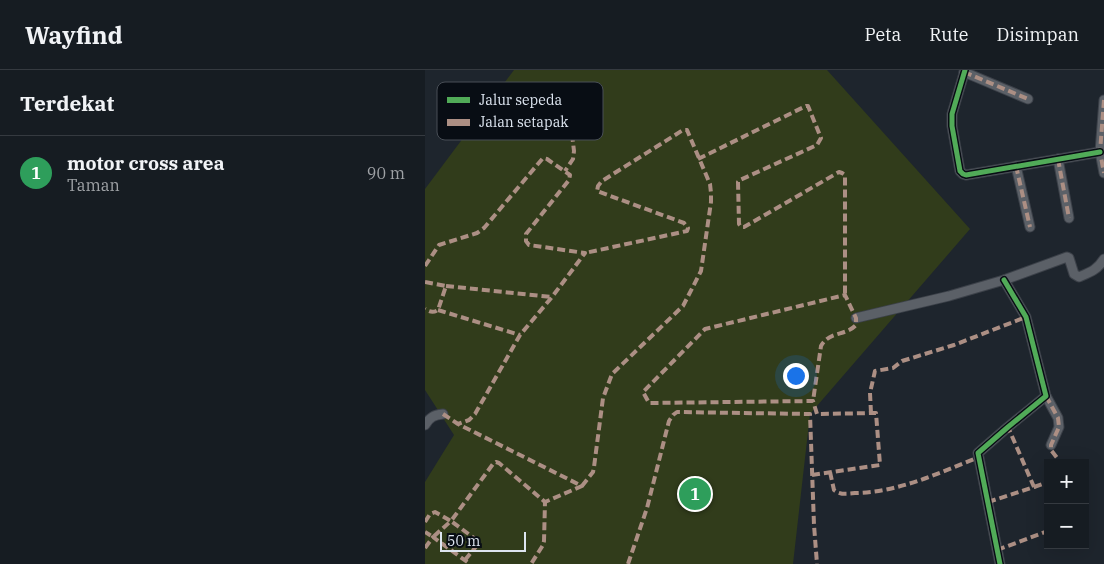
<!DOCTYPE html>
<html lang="id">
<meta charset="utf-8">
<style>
body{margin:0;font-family:"IBM Plex Serif",serif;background:#1f252a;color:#f1f3f6}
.controls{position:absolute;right:15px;bottom:15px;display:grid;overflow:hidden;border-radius:0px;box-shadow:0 5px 20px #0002}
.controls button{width:45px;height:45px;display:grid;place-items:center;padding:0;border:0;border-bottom:1px solid #353a40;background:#161c22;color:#f1f3f6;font:25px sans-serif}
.scale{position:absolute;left:15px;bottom:12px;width:86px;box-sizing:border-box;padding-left:5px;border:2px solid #dde5f0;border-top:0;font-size:14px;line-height:18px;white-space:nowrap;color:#dde5f0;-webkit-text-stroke:4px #080d14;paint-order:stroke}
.you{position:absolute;left:370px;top:305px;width:18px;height:18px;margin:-12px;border:4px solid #fff;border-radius:50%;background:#1a73e8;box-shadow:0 0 0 8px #1a73e833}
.badge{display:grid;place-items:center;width:32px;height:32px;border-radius:50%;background:#9aa2ac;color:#fff;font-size:16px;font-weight:700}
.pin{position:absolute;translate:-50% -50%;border:2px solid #fff;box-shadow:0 1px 5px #0006}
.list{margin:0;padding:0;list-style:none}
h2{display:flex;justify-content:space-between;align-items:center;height:65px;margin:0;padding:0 20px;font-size:21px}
h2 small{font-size:16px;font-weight:400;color:#9ea1a5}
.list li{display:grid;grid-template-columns:32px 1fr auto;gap:15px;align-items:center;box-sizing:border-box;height:75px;padding:0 20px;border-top:1px solid #353a40}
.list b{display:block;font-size:19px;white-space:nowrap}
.list p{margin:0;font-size:16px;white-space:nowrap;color:#9ea1a5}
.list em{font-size:16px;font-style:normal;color:#9ea1a5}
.map{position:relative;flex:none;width:679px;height:494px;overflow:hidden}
header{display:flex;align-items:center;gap:30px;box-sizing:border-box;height:70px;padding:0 25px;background:#161c22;border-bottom:1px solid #353a40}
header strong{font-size:24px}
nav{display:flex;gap:28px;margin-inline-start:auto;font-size:18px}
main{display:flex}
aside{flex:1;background:#161c22}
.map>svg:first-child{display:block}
</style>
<header>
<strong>Wayfind</strong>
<nav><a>Peta</a><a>Rute</a><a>Disimpan</a></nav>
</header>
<main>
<aside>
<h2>Terdekat<small></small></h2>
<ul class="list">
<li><span class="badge" style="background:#2e9e5b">1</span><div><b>motor cross area</b><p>Taman</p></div><em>90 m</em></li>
</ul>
</aside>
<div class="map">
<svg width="679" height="494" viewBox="0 0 679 494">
<rect width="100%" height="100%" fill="#1e252d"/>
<polygon fill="#313c1b" points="89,0 402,0 545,159 385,344 368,494 0,494 0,412 29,365 0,320 0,119"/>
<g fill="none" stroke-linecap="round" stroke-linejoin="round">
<defs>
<g id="minor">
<polyline points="540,0 527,44 527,56 535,101 538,104 541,105 675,82"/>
<polyline points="539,2 603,29"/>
<polyline points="679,30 675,82 679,103"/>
<polyline points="633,89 644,148"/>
<polyline points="591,96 605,157"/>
<path d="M431 248 524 226 579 210 642 187 644 188 649 204 654 207C666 202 672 200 679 189"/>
<polyline points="621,326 633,348 634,357 626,375"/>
<path d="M0 355C5 347 9 345 18 344"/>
<polyline points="575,494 553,383 583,357 621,326 601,247 579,210"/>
</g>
</defs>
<use href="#minor" stroke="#3c4149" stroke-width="11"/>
<use href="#minor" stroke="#5b6067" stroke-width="9"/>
<g stroke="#ac8f84" stroke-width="4" stroke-dasharray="8 4" stroke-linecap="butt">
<polyline points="539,2 603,29"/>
<polyline points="108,25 139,42 145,47 149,81 148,89 140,101"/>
<polyline points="679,30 675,82 679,103"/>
<polyline points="273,89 381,36 383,36 396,68 392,75 315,110 313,112 314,154 316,157 319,157 414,102 417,103 420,105 420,225"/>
<polyline points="633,89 644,148"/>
<polyline points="591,96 605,157"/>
<polyline points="0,196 14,175 52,163 59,158 118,88 122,89 145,105 144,110 101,164 101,171 104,175 160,183 127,227 95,265 50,344 44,350 33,354"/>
<path d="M0 212 21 216 13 240C8 243 5 242 0 239"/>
<polyline points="21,216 127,227"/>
<polyline points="13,240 95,265"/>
<polyline points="621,326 633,348 634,357 626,375 626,380 636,393"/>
<polyline points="446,343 445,323 450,301 468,298 477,291 529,275 601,247"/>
<polyline points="18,344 33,354 157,416 120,432"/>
<path d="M405 402 409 420C415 425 422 424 431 423 474 422 514 403 554 387"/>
<path d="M387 405 455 395 451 343 392 344 388 331 224 333 218 322 280 259 420 225 431 248V255C421 266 404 261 396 276L388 331"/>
<polyline points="157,416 168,402 169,397 178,328 187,304 258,236 276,201 286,132 286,123 285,114 262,60 258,60 177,111 173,116 172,121 259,153 263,158 262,161 160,183"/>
<polyline points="609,417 623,412"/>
<polyline points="563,432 609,417 583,357"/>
<polyline points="0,452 5,444 10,442 26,451 8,467 0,462"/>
<polyline points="0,478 8,467 45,494"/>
<polyline points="572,480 623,461"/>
<polyline points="40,490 54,473 53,471 26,451 68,394 71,392 74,393 120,432 119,471 118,475 106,494"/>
<polyline points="203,494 222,438 244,351 248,345 252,342 385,344 389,455 392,494"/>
</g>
<defs>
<g id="cycleway">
<polyline points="540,0 527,44 527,56 535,101 538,104 541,105 675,82"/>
<polyline points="575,494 553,383 583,357 621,326 601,247 579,210"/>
</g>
</defs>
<use href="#cycleway" stroke="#080d14" stroke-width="8"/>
<use href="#cycleway" stroke="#51ab58" stroke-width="5"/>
</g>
<rect x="12" y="12" width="166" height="58" rx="8" fill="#080d14" stroke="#484e56" stroke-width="1"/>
<rect x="22" y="27" width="23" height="6" fill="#51ab58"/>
<rect x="22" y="49" width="23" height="7" fill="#ac8f84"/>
<g font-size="14" fill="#dde5f0">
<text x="54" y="35">Jalur sepeda</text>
<text x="54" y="57">Jalan setapak</text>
</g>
</svg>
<div class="controls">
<button>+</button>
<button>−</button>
</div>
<div class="scale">50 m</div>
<div class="you"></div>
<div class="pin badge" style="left:270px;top:424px;background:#2e9e5b">1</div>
</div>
</main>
